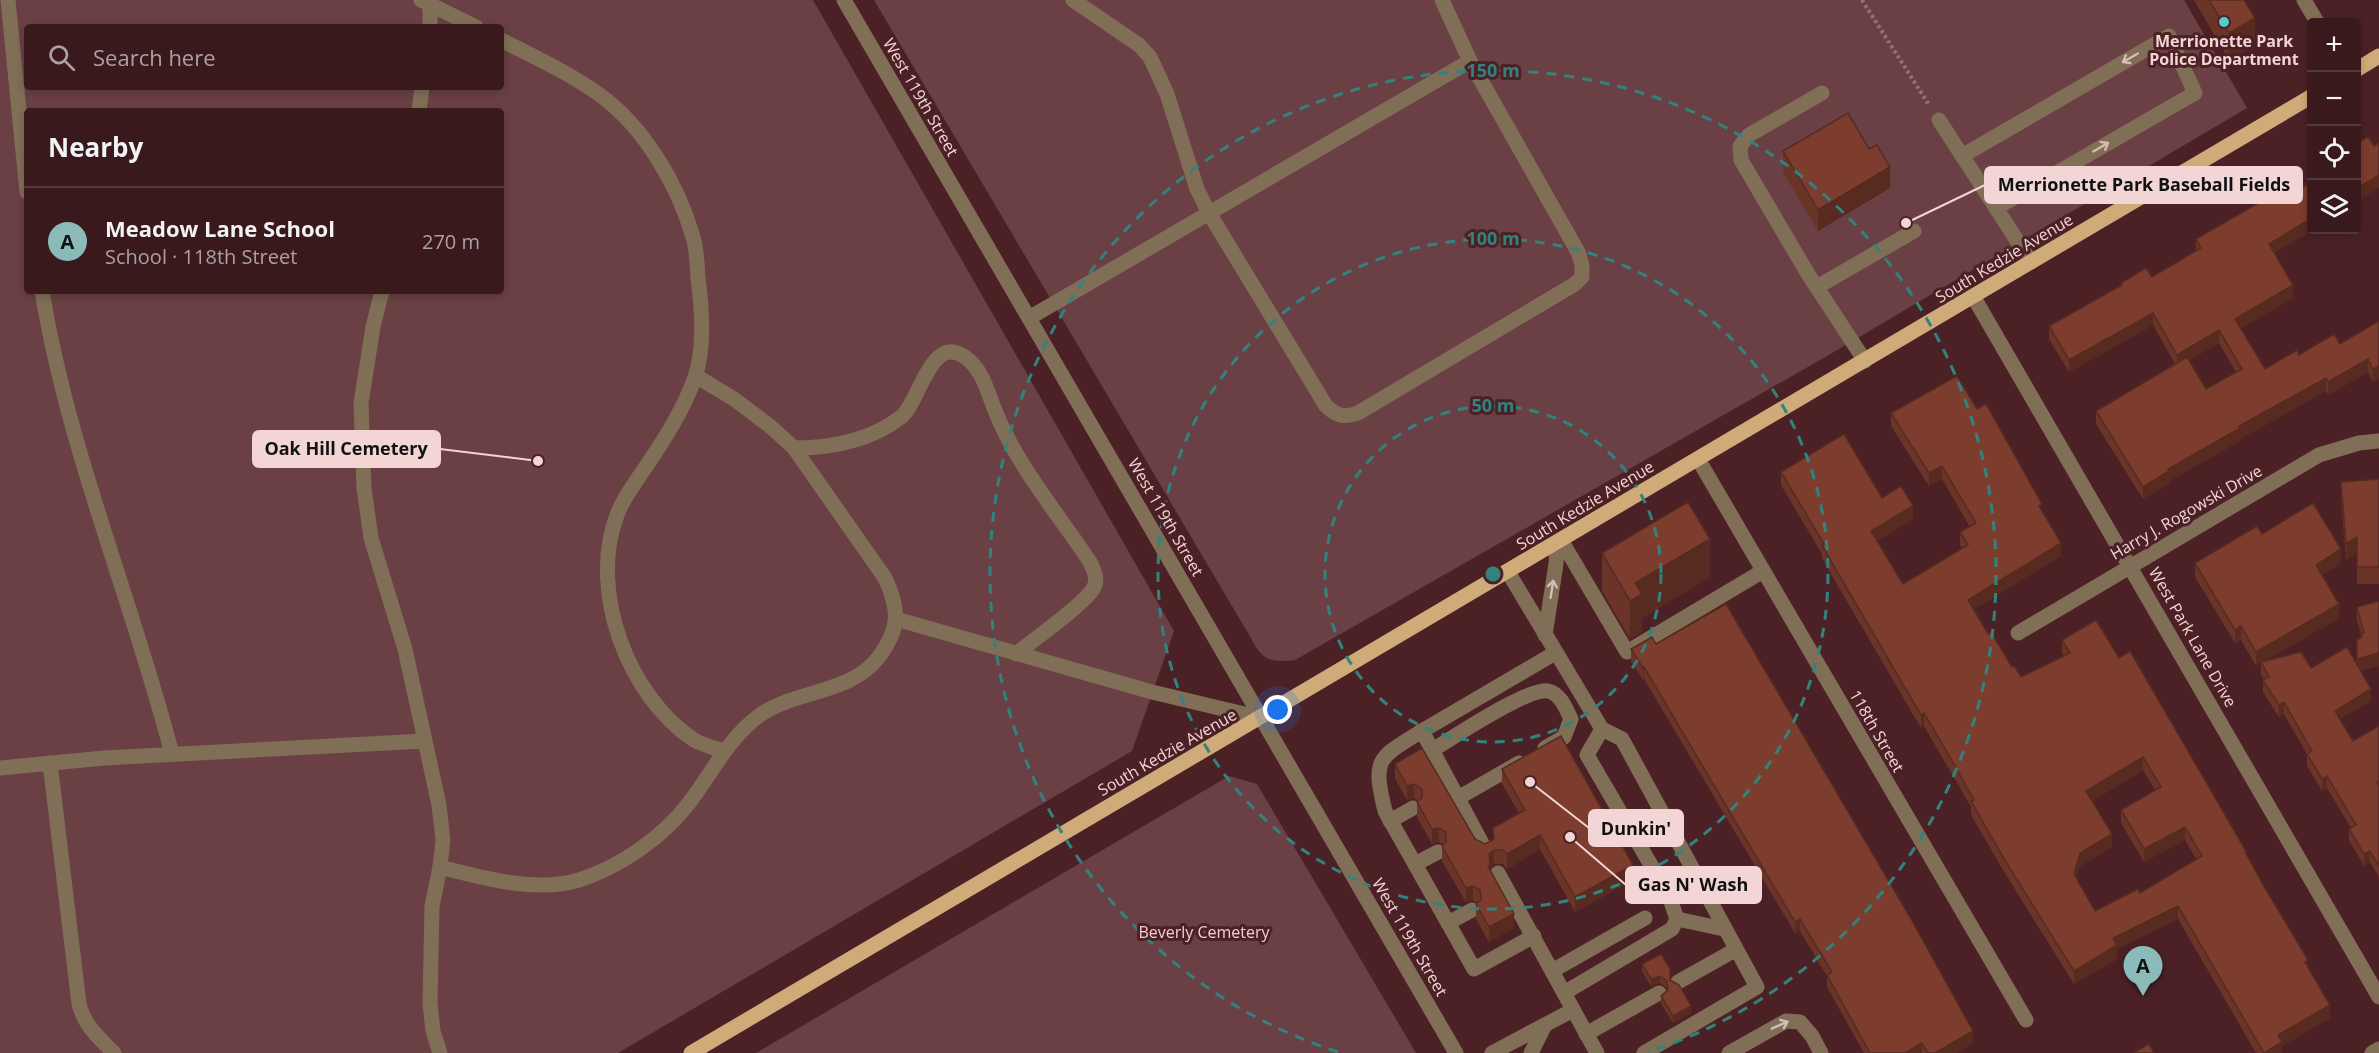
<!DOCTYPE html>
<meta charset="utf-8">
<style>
body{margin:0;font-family:"Open Sans",sans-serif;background:#402225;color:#f1f3f6}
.controls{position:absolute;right:18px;top:18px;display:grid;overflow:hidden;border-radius:6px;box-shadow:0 3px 9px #0003}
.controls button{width:54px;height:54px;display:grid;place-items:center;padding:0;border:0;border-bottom:2px solid #53383b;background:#39191c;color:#f1f3f6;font:30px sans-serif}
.you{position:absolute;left:1278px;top:710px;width:21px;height:21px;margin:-15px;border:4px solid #fff;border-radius:50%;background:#1a73e8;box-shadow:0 0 0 9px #1a73e833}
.badge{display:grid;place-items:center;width:39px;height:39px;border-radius:50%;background:#8bbbb9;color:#111;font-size:20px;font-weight:700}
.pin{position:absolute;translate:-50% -50px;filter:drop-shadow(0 2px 3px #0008)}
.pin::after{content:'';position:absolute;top:32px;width:21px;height:18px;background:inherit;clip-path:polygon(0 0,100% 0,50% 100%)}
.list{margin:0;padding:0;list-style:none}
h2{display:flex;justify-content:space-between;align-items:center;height:78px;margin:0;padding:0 24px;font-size:26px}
h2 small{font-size:20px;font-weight:400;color:#aba0a3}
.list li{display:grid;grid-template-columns:39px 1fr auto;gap:18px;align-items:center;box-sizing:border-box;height:108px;padding:0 24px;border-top:2px solid #53383b}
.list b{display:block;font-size:22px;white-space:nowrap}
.list p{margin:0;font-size:20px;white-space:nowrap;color:#aba0a3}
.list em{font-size:20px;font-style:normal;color:#aba0a3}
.icon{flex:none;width:33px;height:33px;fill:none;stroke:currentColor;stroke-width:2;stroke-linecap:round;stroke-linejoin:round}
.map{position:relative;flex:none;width:2379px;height:1053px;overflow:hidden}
.search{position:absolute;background:#39191c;box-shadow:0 3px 9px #0003;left:24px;top:24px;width:480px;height:66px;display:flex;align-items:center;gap:15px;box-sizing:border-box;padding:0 21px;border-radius:6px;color:#aba0a3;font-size:22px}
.panel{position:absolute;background:#39191c;box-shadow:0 3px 9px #0003;left:24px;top:108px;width:480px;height:186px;border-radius:6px}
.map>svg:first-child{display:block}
</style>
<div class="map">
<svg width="2379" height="1053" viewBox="0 0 2379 1053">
<rect width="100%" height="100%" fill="#4c2126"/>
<g fill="#6a4044" fill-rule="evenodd">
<path d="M0 0H813L1174 631 1132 751 618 1053H0ZM27 27H501V87H27ZM27 111H501V291H27Z"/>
<path d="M874 0H2184L2247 108 1827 356 1295 660C1258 665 1260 651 1242 623Z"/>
<polygon points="1229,776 1257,784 1416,1053 756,1053"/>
</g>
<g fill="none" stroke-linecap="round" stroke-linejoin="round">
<polyline stroke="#967074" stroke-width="4" stroke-dasharray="3 3" stroke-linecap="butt" points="1862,0 1929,105"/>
<g stroke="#806e57" stroke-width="15">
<polyline points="8,0 27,192"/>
<polyline points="421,0 476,27"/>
<polyline points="430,0 430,27"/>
<polyline points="844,0 1456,1053"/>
<path d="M1073 0 1139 45 1150 57 1167 94 1197 189 1209 213 1326 406C1337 416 1343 418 1358 413L1575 284 1582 277V265L1578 252 1470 61 1442 0"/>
<polyline points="2304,0 2317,22"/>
<path d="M501 40C535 57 569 73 600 95 645 128 678 185 693 237 697 250 697 265 698 278 702 308 705 348 695 377 684 409 664 440 645 468 635 483 623 498 617 515 588 591 628 696 694 740 703 745 715 748 724 751"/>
<polyline points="1822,93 1749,135 1740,146 1741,160 1808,274 1865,361"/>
<polyline points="419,111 422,87"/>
<polyline points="1939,120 2031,262"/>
<polyline points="1962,156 2169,36 2195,93 1996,208"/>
<polyline points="1817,287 1914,231"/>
<path d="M42 291C68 450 132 599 172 754"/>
<polyline points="382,291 373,327 361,403 364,488 371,538 405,649 439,805 443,840 440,867 432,906 430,1003 433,1031 440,1053"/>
<polyline points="1973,296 2379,997"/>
<polyline points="1029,318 1470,61"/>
<path d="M794 448C832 448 870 441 901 417 920 402 930 333 965 357 982 369 987 390 994 408 1016 465 1057 512 1090 562 1094 571 1099 579 1093 589 1082 606 1034 639 1016 654"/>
<polyline points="1698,459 2026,1020"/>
<polyline points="1561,540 1627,652 1763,571"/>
<polyline points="1508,572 1602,729 1622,739 1757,987 1644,1053"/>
<polyline points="896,619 1152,692 1261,718"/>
<polyline points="2018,633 2319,455 2359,443 2379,441"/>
<polyline points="1545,635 1556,564 1557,543"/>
<path d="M1422 731C1378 758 1372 758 1385 811L1474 969 1534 936"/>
<path d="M1432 750C1453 738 1528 687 1548 691 1561 694 1566 709 1571 719L1564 737 1545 748"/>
<path d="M50 763 79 1004C84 1025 99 1038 114 1053"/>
<polyline points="0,768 104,758 424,741"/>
<polyline points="1458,798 1519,763"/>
<polyline points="1390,821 1413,808"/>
<polyline points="1485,849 1422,731 1555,653"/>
<polyline points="1415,864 1438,852"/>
<path d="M440 867C482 878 537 893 579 880 620 867 663 837 689 803 712 773 729 737 760 715 795 690 850 694 878 658 900 629 900 610 885 578L794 448 771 427 734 399 696 376"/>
<polyline points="1498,873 1597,1053"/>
<polyline points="1677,919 1724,929"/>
<polyline points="1448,923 1472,910"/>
<polyline points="1552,971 1645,918"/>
<polyline points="1678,982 1735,950"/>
<polyline points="1564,993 1672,929 1677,919 1669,896 1587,755 1602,729"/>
<polyline points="1586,1034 1659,993"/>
<polyline points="1492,1053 1573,1010"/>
<polyline points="1531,1053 1545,1025"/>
<polyline points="1729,1053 1786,1021 1800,1022 1812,1036 1821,1053"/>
<polyline points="2372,1053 2379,1049"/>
</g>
<g stroke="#cfab79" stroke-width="15">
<polyline points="2356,70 2379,56"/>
<polyline points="691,1053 2312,96"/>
</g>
</g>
<g fill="#6b3428" fill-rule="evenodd">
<polygon points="2194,0 2244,0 2255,45 2229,60"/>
<polygon points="1783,151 1890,188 1818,231 1783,172"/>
<path d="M2312 230H2313L2274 253 2293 298 2240 328 2265 369 2299 355 2340 344 2379 321 2373 382 2368 372 2328 395 2326 391 2240 439V441L2169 481V484L2143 499 2096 424V411L2175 364 2153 325 2069 372 2049 339V326L2121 285V283L2152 277 2196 251V239ZM2219 343 2236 372 2206 389 2189 360Z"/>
<path d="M1977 409 2042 511 2061 556 1974 609 1988 634 2012 667 2021 677 2064 656 2062 653V640L2119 658 2246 854 2308 967 2330 1018 2282 1046V1053H2256L2178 919 2117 949V959L2074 984 2006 875 1971 815V807L1924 726 1921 728 1835 581 1822 558V554L1781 485V472L1882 498 1913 519 1877 541 1903 584 1962 548 1960 545V532L1970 527 1942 479 1929 486 1891 426V413ZM2143 770 2155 790 2121 810V823L2144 862 2185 840 2196 859 2140 893 2095 911 2076 878 2080 866 2112 847 2092 801Z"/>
<polygon points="2379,479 2379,584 2357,584 2357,553 2346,560 2341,498 2341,482"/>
<polygon points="2262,534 2341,563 2322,575 2339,618 2263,662 2311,668 2357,663 2361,638 2361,634 2357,621 2357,607 2379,601 2361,671 2371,701 2340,719 2353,741 2379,726 2379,877 2370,862 2364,866 2349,840 2349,829 2351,828 2327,788 2322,791 2307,766 2307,754 2284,714 2279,717 2263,692 2263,680 2264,680 2261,674 2261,663 2256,666 2241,640 2235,643 2195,577 2195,563"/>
<polygon points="1602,553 1710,577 1642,618 1642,632 1630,639 1602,591"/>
<polygon points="1656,644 1973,1043 1956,1053 1864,1053 1827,987 1827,976 1800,931 1795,933 1644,679 1643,680 1631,661 1631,649"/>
<polygon points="1395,764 1475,839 1485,844 1493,839 1493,828 1519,813 1502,784 1502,769 1633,880 1575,912 1540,849 1507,869 1503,864 1494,864 1490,868 1490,871 1514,928 1489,942 1476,919 1476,904 1477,903 1473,900 1466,902 1442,861 1442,846 1443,845 1439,842 1432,844 1417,817 1417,802 1418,801 1414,798 1407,800 1395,779"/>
<polygon points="1642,964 1670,980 1691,1013 1673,1023 1661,1003 1661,996 1667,991 1667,988 1660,983 1651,986 1642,971"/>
</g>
<g fill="#572b20">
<polygon points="2255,18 2255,45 2229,60 2229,33"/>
<polygon points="1890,167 1890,188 1818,231 1818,210"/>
<polygon points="2379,175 2379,188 2359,200 2359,212 2356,213 2356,189"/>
<polygon points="2312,218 2312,230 2313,230 2269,256 2269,244"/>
<polygon points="2293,285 2293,298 2235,332 2235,319"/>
<polygon points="2153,313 2153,325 2069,372 2069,360"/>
<polygon points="2219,330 2219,343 2177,367 2177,355"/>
<polygon points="2368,359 2368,372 2328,395 2328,382"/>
<polygon points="2379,366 2379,379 2373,382 2373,369"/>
<polygon points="2326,378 2326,391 2240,439 2240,441 2169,481 2169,484 2143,499 2143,487 2168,469 2239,426"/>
<polygon points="1942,466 1942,479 1929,486 1929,473"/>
<polygon points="1913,506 1913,519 1871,544 1871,531"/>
<polygon points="2357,537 2357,553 2346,560 2346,544"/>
<polygon points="1710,539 1710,577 1642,618 1642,632 1630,639 1630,601 1635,583"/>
<polygon points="2061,543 2061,556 1968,613 1968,600"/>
<polygon points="2341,549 2341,563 2316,578 2316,565"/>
<polygon points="2339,604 2339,618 2256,666 2256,652"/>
<polygon points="2241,626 2241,640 2235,643 2235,630"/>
<polygon points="2379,653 2379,666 2357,672 2357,659"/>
<polygon points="1644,667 1644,679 1643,680 1643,668"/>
<polygon points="2371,689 2371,701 2335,722 2335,711"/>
<polygon points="2284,702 2284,714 2279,717 2279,705"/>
<polygon points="1924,713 1924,726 1921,728 1921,715"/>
<polygon points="2143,757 2143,770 2086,804 2086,791"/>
<polygon points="2327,776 2327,788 2322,791 2322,779"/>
<polygon points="1414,784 1414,798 1407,800 1407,786"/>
<polygon points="2185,827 2185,840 2144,862 2144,849"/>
<polygon points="1439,828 1439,842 1432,844 1432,829"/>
<polygon points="2112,834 2112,847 2080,866 2074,887 2074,874 2080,853"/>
<polygon points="1540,835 1540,849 1507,869 1507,854"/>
<polygon points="1494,850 1494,864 1490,868 1490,879 1488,866 1489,854"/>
<polygon points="2370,851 2370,862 2364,866 2364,854"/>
<polygon points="1633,865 1633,880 1575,912 1575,897"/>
<polygon points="1473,886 1473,900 1466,902 1466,888"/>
<polygon points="2178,906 2178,919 2117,949 2117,959 2074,984 2074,971 2113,938"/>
<polygon points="1514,914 1514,928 1489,942 1489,927"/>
<polygon points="1800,919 1800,931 1795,933 1795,922"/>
<polygon points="1660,976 1660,983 1651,986 1651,979"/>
<polygon points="2330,1005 2330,1018 2282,1046 2282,1053 2264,1053 2278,1035"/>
<polygon points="1691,1006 1691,1013 1673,1023 1673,1016"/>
<polygon points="1973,1031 1973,1043 1956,1053 1935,1053"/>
<polygon points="1922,1043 1922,1053 1905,1053"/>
</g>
<g fill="#7c3d2e" stroke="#572b20" stroke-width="1.5" fill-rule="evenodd">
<polygon points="2209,0 2244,0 2255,18 2229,33"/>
<polygon points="1848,113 1869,149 1877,145 1890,167 1818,210 1783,151"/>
<polygon points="2368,137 2374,146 2379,143 2379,175 2356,189 2356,143"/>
<polygon points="2295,182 2299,189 2312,182 2312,218 2269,244 2293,285 2235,319 2265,369 2297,350 2299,355 2334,334 2340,344 2379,321 2379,366 2373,369 2368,359 2328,382 2326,378 2239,426 2240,428 2168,469 2169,471 2143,487 2096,411 2187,357 2206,389 2242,369 2219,330 2177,355 2153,313 2069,360 2049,326 2122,285 2121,283 2146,268 2152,277 2201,248 2196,239"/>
<path d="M1957 376 1977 409 1986 404 2042 504 2039 506 2061 543 1968 600 1988 634 1991 632 2012 667 2014 666 2021 677 2070 653 2062 640 2096 620 2119 658 2130 651 2246 851 2245 852 2266 890 2308 960 2305 962 2330 1005 2278 1035 2282 1042 2264 1053 2178 906 2113 938 2117 945 2074 971 2006 862 1971 801 1974 800 1946 750 1924 713 1921 715 1835 568 1822 545 1824 544 1781 472 1844 434 1882 498 1901 486 1913 506 1871 531 1903 584 1968 545 1960 532 1976 523 1942 466 1929 473 1891 413ZM2143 757 2161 787 2121 810 2144 849 2185 827 2202 856 2140 893 2138 889 2095 911 2074 874 2080 853 2112 834 2086 791Z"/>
<polygon points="2379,479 2379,567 2357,567 2357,537 2346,544 2341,482"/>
<polygon points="1688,502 1710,539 1635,583 1642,594 1630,601 1602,553"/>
<polygon points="2313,503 2341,549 2316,565 2339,604 2256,652 2241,626 2235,630 2195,563 2257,526 2262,534"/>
<polygon points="2379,601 2379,653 2357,659 2357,640 2362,637 2361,634 2364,633 2357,607"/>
<polygon points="1726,604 1911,919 1973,1031 1935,1053 1928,1053 1922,1043 1905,1053 1870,1053 1827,975 1832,972 1800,919 1795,922 1644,667 1643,668 1631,649 1652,637 1656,644"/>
<polygon points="2347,647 2371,689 2335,711 2353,741 2379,726 2379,781 2377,782 2379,786 2379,866 2370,851 2364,854 2349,829 2356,825 2327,776 2322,779 2307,754 2312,751 2284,702 2279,705 2263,680 2269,677 2261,662 2301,652 2311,668"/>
<polygon points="1561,736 1633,865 1575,897 1540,835 1507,854 1503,850 1494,850 1489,854 1490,865 1488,866 1514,914 1489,927 1476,904 1481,900 1480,890 1473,886 1466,888 1442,846 1446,842 1446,832 1439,828 1432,829 1417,802 1422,798 1422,789 1414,784 1407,786 1395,764 1422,748 1475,839 1485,844 1494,839 1493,828 1525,810 1502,769"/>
<polygon points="1661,954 1670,969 1670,980 1679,985 1691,1006 1673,1016 1661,996 1668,990 1667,981 1660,976 1651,979 1642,964"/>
<polygon points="2149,1044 2154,1053 2133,1053"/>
</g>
<defs><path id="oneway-shaft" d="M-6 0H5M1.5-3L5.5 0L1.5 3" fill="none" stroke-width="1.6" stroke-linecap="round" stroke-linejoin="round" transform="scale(1.5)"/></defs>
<g stroke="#d6bbb6">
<use href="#oneway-shaft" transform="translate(2130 58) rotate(150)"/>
<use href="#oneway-shaft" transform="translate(2101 147) rotate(-30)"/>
<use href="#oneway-shaft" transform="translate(1552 589) rotate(-81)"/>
<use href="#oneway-shaft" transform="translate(1780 1025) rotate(-24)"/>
</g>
<g fill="none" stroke="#31847e" stroke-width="3" stroke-dasharray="10 8">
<circle cx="1493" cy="574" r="168"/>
<circle cx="1493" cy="574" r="335"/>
<path d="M1338 1052A503 503 0 1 1 1648 1052"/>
</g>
<circle fill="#52cdcc" stroke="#4c2126" stroke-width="2" cx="2224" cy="22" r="6"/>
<g text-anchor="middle" stroke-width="6" stroke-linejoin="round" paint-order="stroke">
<g font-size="16" font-weight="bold" fill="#f3d5d6" stroke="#4c2126">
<text x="2224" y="47">Merrionette Park<tspan x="2224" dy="18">Police Department</tspan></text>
</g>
<g font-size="16" fill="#f3d5d6" stroke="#4c2126">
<text transform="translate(921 97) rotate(60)" y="6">West 119th Street</text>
<text transform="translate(2004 258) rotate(-31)" y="6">South Kedzie Avenue</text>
<text transform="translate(1585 505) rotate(-31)" y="6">South Kedzie Avenue</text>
<text transform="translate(2186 512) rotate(-30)" y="6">Harry J. Rogowski Drive</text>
<text transform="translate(1166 517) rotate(60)" y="6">West 119th Street</text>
<text transform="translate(2193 637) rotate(60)" y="6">West Park Lane Drive</text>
<text transform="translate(1877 731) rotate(60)" y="6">118th Street</text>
<text transform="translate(1167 752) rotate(-30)" y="6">South Kedzie Avenue</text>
<text transform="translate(1410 937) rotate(60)" y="6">West 119th Street</text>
</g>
<g font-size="16" fill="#f6cbcd" stroke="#4c2126">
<text x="1204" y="938">Beverly Cemetery</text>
</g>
</g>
<circle cx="1493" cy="574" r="9" fill="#31847e" stroke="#4c2126" stroke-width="3"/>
<g font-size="18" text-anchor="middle" font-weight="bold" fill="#31847e" stroke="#4c2126" stroke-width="6" stroke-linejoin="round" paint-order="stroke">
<text x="1493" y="77">150 m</text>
<text x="1493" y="245">100 m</text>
<text x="1493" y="412">50 m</text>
</g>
<path fill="none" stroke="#f3d5d6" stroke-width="2" d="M1906 223L1985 185M538 461L440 449M1530 782L1589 828M1570 837L1626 885"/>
<g fill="#f3d5d6" stroke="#4c2126" stroke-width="2">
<circle cx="1906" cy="223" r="6"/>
<circle cx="538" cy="461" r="6"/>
<circle cx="1530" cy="782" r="6"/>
<circle cx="1570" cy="837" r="6"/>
</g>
<g fill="#f3d5d6" stroke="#f3d5d6" stroke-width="2">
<rect x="1985" y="167" width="317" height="36" rx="6"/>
<rect x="253" y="431" width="187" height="36" rx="6"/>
<rect x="1589" y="810" width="94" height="36" rx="6"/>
<rect x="1626" y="867" width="135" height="36" rx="6"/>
</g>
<g font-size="18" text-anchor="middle" font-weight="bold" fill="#111">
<text x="2144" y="191">Merrionette Park Baseball Fields</text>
<text x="346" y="455">Oak Hill Cemetery</text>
<text x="1636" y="835">Dunkin'</text>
<text x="1693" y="891">Gas N' Wash</text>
</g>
</svg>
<div class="controls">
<button>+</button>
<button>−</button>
<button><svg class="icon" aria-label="locate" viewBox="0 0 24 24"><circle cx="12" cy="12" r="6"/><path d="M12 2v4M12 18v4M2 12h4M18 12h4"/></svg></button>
<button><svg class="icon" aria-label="layers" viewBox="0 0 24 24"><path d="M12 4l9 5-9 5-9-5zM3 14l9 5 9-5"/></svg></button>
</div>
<div class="you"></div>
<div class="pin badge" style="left:2143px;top:996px">A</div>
<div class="search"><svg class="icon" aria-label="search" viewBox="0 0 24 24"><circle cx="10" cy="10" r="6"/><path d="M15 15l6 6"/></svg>Search here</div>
<section class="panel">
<h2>Nearby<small></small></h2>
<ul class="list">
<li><span class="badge">A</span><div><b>Meadow Lane School</b><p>School · 118th Street</p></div><em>270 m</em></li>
</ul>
</section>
</div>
